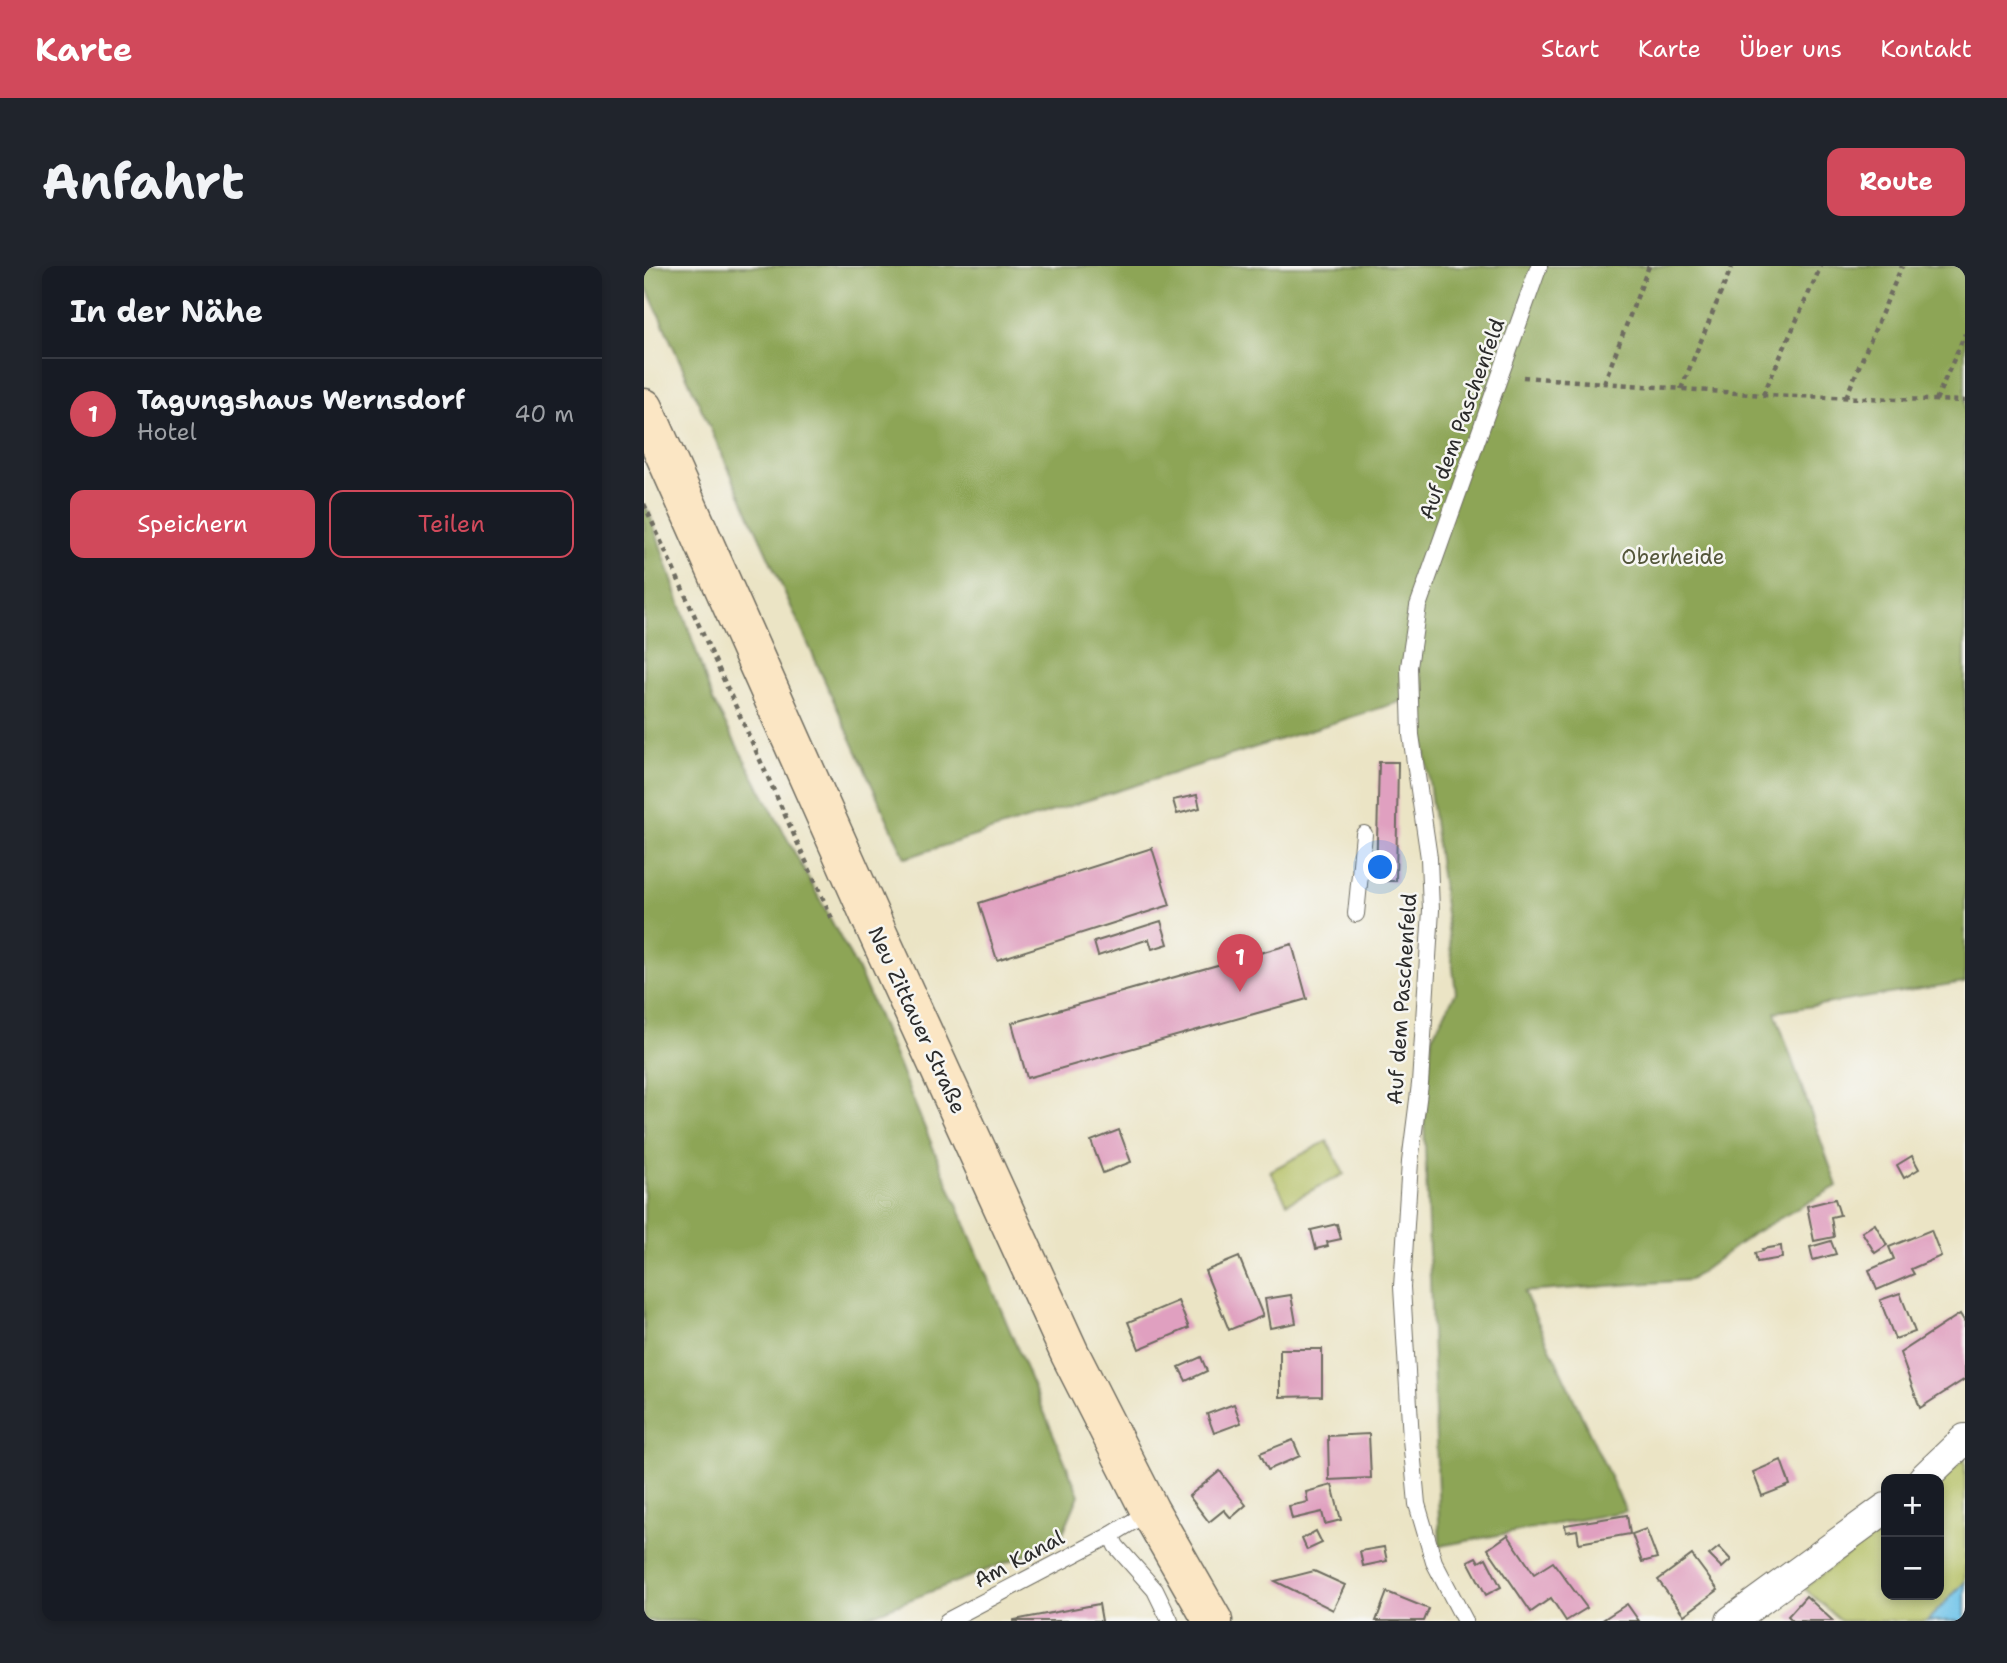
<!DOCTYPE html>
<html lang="de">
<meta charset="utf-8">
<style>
body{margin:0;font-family:"Shantell Sans",sans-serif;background:#20242c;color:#f1f3f6}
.controls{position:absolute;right:21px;bottom:21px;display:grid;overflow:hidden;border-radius:14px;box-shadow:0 4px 10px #0003}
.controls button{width:63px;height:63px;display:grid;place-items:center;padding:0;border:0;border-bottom:2px solid #363941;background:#171b24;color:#f1f3f6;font:35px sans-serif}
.you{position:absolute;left:737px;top:602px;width:24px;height:24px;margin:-18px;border:5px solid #fff;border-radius:50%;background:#1a73e8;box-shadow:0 0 0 10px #1a73e833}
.badge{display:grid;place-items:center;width:46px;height:46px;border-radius:50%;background:#d1495b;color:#fff;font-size:23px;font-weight:700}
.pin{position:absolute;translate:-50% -58px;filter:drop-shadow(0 2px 4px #0008)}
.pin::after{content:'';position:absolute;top:37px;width:24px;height:21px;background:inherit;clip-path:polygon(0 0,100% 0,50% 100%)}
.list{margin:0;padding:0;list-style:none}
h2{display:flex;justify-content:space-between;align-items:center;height:91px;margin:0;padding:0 28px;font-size:30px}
h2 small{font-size:23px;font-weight:400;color:#9ea1a6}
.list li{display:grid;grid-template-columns:46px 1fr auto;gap:21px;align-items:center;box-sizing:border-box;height:112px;padding:0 28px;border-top:2px solid #363941}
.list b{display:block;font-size:26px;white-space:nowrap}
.list p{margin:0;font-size:23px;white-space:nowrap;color:#9ea1a6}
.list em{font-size:23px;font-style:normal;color:#9ea1a6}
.actions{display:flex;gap:14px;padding:21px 28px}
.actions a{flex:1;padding:16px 0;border:2px solid #d1495b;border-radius:14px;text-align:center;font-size:24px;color:#d1495b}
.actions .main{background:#d1495b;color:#fff}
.map{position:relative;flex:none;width:1321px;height:1355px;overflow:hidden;border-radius:14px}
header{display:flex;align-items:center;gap:42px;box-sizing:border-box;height:98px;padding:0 35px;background:#d1495b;color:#fff}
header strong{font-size:33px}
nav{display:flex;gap:38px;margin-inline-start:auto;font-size:24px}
.intro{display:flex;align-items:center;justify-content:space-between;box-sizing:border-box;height:168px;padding:0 42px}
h1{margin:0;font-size:49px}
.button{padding:18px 32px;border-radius:14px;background:#d1495b;color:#fff;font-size:24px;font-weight:700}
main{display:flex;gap:42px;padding:0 42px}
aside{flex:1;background:#171b24;border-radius:14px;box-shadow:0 4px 10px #0003}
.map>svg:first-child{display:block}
</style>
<header>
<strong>Karte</strong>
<nav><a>Start</a><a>Karte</a><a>Über uns</a><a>Kontakt</a></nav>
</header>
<div class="intro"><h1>Anfahrt</h1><a class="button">Route</a></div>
<main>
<aside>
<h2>In der Nähe<small></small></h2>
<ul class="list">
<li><span class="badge">1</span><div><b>Tagungshaus Wernsdorf</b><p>Hotel</p></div><em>40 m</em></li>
</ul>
<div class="actions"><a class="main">Speichern</a><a>Teilen</a></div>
</aside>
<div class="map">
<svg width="1321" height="1355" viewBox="0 0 1321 1355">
<rect width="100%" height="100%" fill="#f6f6f2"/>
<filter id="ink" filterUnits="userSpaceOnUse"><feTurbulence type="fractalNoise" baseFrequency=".0143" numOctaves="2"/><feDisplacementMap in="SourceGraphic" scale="14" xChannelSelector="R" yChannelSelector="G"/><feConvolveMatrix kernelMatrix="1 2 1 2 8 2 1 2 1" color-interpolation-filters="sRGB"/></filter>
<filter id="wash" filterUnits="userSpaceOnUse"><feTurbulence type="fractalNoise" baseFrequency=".00686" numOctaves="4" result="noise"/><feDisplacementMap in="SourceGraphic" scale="28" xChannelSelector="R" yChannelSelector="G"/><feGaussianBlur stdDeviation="1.57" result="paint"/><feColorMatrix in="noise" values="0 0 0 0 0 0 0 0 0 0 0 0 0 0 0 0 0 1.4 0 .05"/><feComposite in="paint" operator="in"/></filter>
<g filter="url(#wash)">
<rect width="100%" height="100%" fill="#ebe4c5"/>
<g fill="#b2be60" stroke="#6e7446" stroke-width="2">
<polygon points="683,875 700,908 643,937 626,905"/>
<polygon points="1321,1191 1321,1316 1283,1355 1197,1355 1160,1322 1242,1259 1242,1329 1295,1329 1295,1218"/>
</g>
<g fill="#8da556" stroke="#5c6840" stroke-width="2">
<polygon points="0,0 1321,0 1321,716 1131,746 1193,920 1110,967 1046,1014 880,1026 982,1245 796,1280 780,853 788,771 812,726 774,430 261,592 0,16"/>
<polygon points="0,240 5,246 69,435 217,710 435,1229 415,1276 211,1355 0,1355"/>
</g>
<polygon fill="#6cc2e9" stroke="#4c768a" stroke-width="2" points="1321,1316 1321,1355 1283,1355"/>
<g id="blocks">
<g fill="#e0a0c0">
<polygon points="735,496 754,496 752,615 732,615"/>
<polygon points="553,529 556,542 533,548 529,534"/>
<polygon points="508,582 526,639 353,694 335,637"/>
<polygon points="517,655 524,678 508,683 505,673 454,690 450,676"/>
<polygon points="648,678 663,733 383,812 368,757"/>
<polygon points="475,864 487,896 459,907 447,875"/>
<polygon points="1268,890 1275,903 1260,912 1253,899"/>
<polygon points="1191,933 1196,949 1187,951 1190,971 1170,975 1163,940"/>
<polygon points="693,958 697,973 683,976 684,980 672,983 667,964"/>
<polygon points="1231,958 1243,979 1231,987 1218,966"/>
<polygon points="1287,964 1297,990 1267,1003 1270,1008 1233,1024 1225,1004 1250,993 1245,981"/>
<polygon points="1187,975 1192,988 1169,994 1166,981"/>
<polygon points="1137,980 1138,992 1113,996 1111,987 1119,985 1118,983"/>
<polygon points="595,991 619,1050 585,1064 561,1005"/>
<polygon points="1256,1027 1271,1066 1251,1073 1236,1034"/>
<polygon points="647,1029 652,1057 626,1062 621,1033"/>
<polygon points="534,1035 545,1062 495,1083 484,1056"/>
<polygon points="1316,1048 1321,1056 1321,1113 1276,1142 1256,1087"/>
<polygon points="636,1083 678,1083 678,1130 636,1131"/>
<polygon points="557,1091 563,1105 542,1115 535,1101"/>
<polygon points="590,1138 597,1157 570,1167 563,1148"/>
<polygon points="725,1168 727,1212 685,1214 684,1170"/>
<polygon points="649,1174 656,1190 624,1204 616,1187"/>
<polygon points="1137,1194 1146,1219 1118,1230 1109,1206"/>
<polygon points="576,1205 602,1239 587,1252 580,1244 565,1256 545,1230"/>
<polygon points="688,1219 697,1254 681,1258 678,1246 648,1253 645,1240 664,1236 662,1226"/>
<polygon points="983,1249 986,1268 935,1277 933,1264 922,1266 921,1259"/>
<polygon points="1002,1263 1013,1292 998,1296 988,1268"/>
<polygon points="672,1265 678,1277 663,1284 658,1273"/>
<polygon points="864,1269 890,1308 909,1296 943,1342 922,1355 907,1332 887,1346 844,1283"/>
<polygon points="740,1281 743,1295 719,1300 716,1285"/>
<polygon points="1075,1281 1087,1294 1078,1302 1065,1289"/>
<polygon points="1048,1289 1074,1324 1040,1349 1014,1314"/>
<polygon points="832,1291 835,1296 842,1292 857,1321 842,1329 824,1295"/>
<polygon points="670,1305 701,1319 689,1344 631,1315"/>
<polygon points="743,1326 785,1343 780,1355 732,1355"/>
<polygon points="1162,1330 1189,1355 1149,1355 1144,1350"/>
<polygon points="455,1338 458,1355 370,1355 370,1354"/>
<polygon points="983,1338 995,1355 957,1355"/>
</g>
</g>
</g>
<g filter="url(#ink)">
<use href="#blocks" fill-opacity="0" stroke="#6e6c61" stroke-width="2"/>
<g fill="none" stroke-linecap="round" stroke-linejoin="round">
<defs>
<g id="service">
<polyline points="712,648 720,568"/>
<polyline points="467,1269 472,1280 511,1324 526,1355"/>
<polyline points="303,1355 467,1269 506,1245"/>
<polyline points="821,1355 790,1296 773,1238 767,1173 758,1021 766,896 776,818 787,644 785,592 767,469 765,401 774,340 895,0"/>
</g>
<g id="minor">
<polyline points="1279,1213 1321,1173"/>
<polyline points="1087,1355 1242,1242"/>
</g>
<polyline id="secondary" points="0,142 234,668 426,1088 506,1245 569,1355"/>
</defs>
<use href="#service" stroke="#6e6c61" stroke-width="18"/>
<use href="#minor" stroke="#6e6c61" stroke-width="32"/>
<use href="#secondary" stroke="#6e6c61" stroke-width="41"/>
<g stroke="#6e6c61" stroke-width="4.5" stroke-dasharray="5 5" stroke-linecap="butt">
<polyline points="879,111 1119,129 1321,135"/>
<polyline points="960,117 1005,0"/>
<polyline points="1037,123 1088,0"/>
<polyline points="1119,129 1177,0"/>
<polyline points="1202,131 1258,0"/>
<polyline points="1292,134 1321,68"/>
<polyline points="0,238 189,655"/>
</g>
<use href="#service" stroke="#fff" stroke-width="16"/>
<use href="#minor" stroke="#fff" stroke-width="30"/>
<use href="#secondary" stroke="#fbe6c4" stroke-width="38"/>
</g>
</g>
<g text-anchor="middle" stroke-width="5" stroke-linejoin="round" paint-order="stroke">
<g font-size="21" fill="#2b2b2b" stroke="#f6f6f2">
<text transform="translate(818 153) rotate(-70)" y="7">Auf dem Paschenfeld</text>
<text transform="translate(758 733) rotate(-86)" y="7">Auf dem Paschenfeld</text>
<text transform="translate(273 754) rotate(65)" y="7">Neu Zittauer Straße</text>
<text transform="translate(375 1293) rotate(-28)" y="7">Am Kanal</text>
</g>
<g font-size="21" fill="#54573b" stroke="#f6f6f2">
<text x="1029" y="298">Oberheide</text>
</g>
</g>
</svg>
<div class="controls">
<button>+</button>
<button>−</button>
</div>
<div class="you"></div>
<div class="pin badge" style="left:596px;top:726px">1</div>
</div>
</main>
